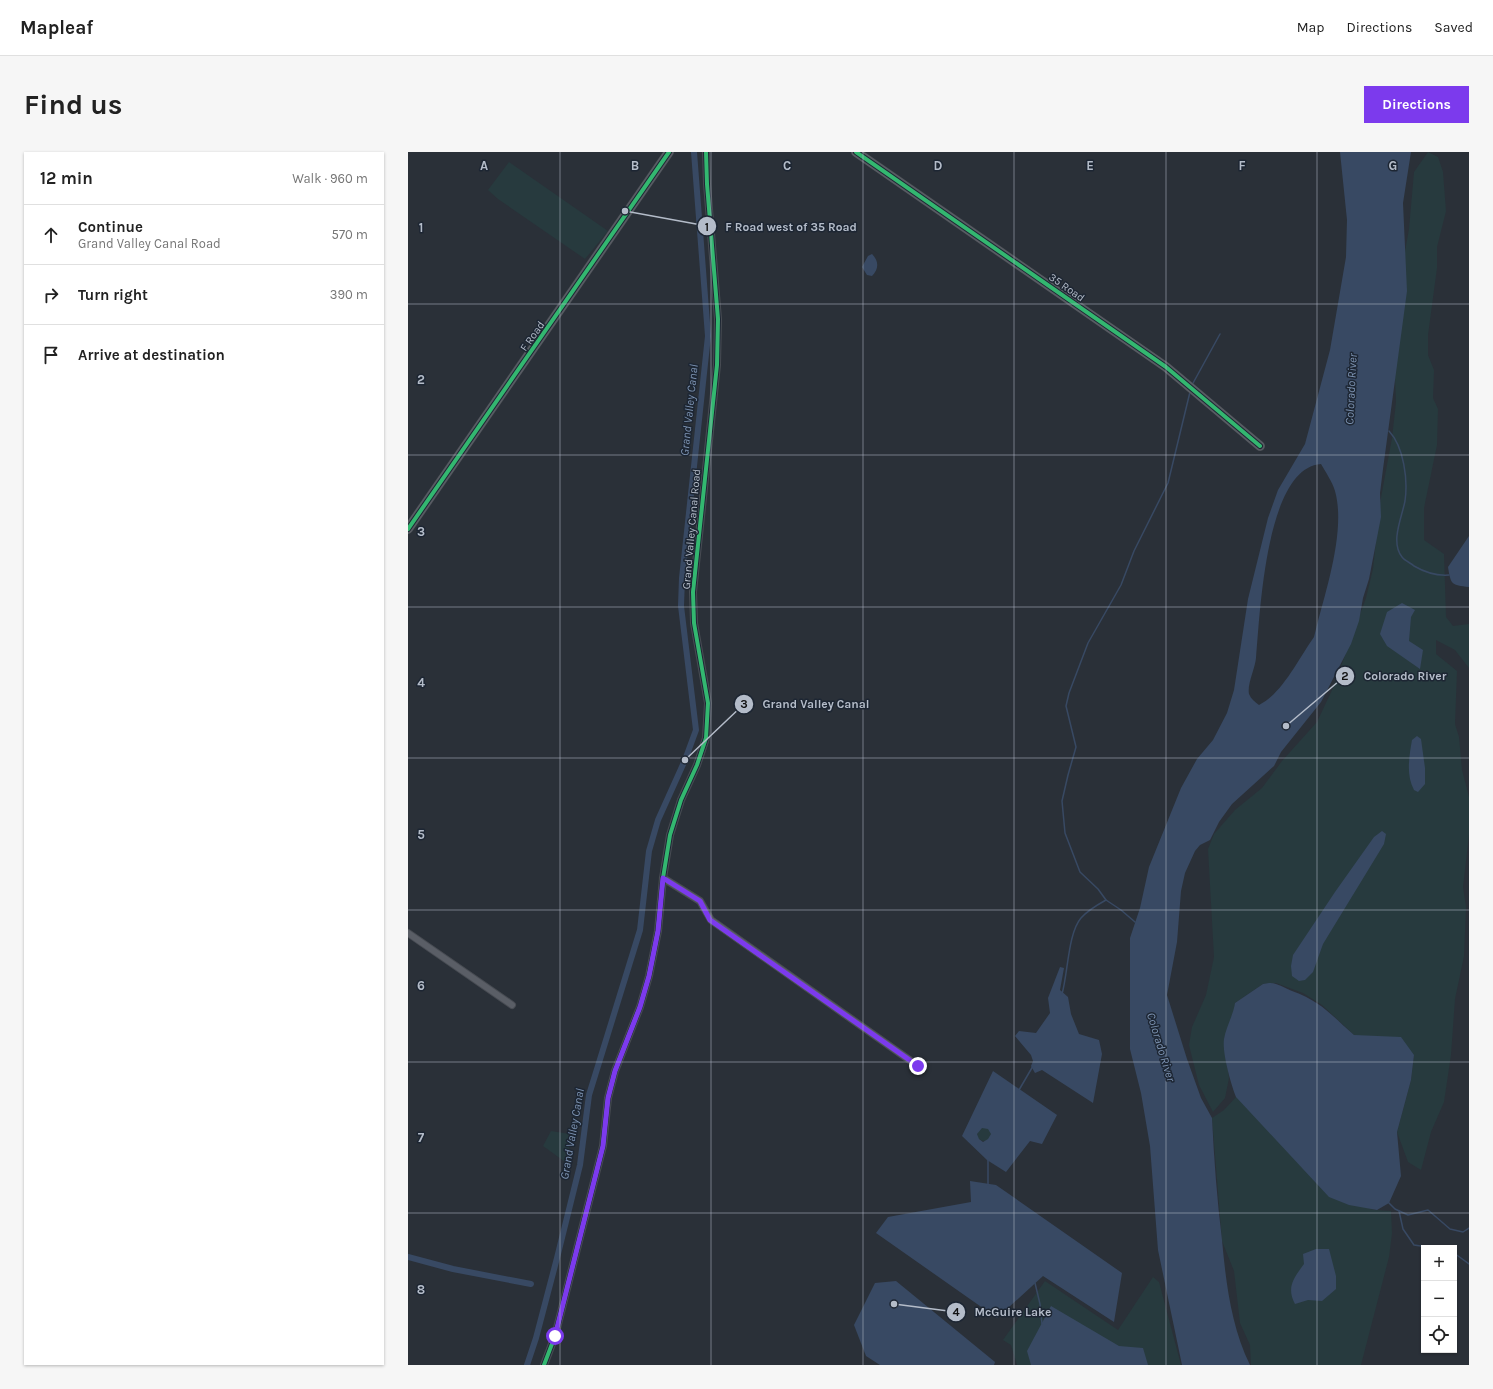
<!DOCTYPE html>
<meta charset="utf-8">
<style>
body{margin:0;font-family:Karla,sans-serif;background:#f6f6f6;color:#222}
.controls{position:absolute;right:12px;bottom:12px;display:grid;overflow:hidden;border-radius:0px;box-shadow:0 1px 3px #0004}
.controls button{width:36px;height:36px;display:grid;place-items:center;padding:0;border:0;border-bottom:1px solid #e0e0e0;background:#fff;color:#222;font:20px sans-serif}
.stop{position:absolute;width:12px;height:12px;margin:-9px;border:3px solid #7c3aed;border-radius:50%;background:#fff}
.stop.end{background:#7c3aed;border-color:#fff;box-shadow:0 1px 4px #0008}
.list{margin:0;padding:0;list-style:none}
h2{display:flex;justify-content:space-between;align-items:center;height:52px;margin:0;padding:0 16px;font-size:17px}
h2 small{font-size:13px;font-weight:400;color:#767676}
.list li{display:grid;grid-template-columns:26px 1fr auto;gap:12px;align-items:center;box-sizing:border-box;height:60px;padding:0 16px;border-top:1px solid #e0e0e0}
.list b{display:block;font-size:15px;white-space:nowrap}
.list p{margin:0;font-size:13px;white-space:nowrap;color:#767676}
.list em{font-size:13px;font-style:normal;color:#767676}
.icon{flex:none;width:22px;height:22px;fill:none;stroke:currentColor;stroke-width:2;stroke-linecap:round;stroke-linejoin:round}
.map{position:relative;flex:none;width:1061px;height:1213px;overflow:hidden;border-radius:0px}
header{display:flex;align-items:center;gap:24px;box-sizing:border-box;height:56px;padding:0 20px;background:#fff;border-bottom:1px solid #e0e0e0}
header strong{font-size:19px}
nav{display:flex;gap:22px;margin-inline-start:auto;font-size:14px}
.intro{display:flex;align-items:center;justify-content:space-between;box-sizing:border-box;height:96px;padding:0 24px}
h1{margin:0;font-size:28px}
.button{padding:10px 18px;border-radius:0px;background:#7c3aed;color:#fff;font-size:14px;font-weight:700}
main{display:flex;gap:24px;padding:0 24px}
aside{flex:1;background:#fff;border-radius:0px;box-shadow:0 1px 3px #0004}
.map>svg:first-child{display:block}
</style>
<header>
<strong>Mapleaf</strong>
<nav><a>Map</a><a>Directions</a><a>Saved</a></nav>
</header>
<div class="intro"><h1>Find us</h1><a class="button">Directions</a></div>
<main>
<aside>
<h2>12 min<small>Walk · 960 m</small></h2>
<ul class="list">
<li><svg class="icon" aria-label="ahead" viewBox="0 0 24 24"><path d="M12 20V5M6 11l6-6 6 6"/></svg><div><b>Continue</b><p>Grand Valley Canal Road</p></div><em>570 m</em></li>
<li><svg class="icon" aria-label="right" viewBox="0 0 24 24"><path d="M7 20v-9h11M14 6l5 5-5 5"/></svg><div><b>Turn right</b></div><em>390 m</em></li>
<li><svg class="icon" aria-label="arrive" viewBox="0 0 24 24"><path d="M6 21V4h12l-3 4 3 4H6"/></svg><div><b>Arrive at destination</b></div></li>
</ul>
</aside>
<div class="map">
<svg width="1061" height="1213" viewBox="0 0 1061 1213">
<rect width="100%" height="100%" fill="#2a3038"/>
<g fill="#273a3e">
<polygon points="1020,0 1030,5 1035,20 1038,59 1029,95 1029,116 1020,183 1020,203 1026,218 1025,246 1030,257 1029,293 1016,356 1016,388 1036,402 1038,465 1045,474 1061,472 1061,516 1047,498 1028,488 1028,502 1049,519 1047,572 1051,585 1054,618 1061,645 1061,683 1055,735 1058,755 1056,804 1047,847 1043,903 1036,950 1023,980 1013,1018 1000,1010 989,980 1003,928 1006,903 946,883 914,853 895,841 868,831 855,832 827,851 826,863 816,887 821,926 817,946 805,960 791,933 781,893 784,875 798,843 806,805 800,697 806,682 827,658 854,636 874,609 909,570 925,536 958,446 965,417 972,351 984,286 988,250 986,203 993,122 1001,77 1006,20"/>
<polygon points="101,10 200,79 177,107 90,47 80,38"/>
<polygon points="829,944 926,1046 967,1058 983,1059 984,1081 981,1105 953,1213 843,1213 842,1193 832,1171 826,1119 814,1089 804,966 816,958"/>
<circle cx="576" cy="982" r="7"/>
<polygon points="143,979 162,982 160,1012 135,994"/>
<polygon points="745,1125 751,1130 773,1213 609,1213 603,1193 595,1188 637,1129 710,1178"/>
</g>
<g fill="#384963" fill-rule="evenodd">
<path d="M932 0H1003L995 51 999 139 975 317 972 341 973 365 961 427 955 446 951 469 943 492 913 550 873 600 866 614 824 652 811 670 802 688 792 693 787 699 777 721 773 739 769 790 759 843 779 907 793 946 804 966C806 1007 809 1048 814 1088 818 1131 823 1174 842 1213H774L750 1098 742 994 733 941 722 897V786L732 756 741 715 773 636 789 607 805 588 819 561 826 538 840 447 860 366 870 338 897 292 922 198 938 105 939 68ZM913 312C918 321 924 329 927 339 938 378 918 438 908 477L906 485C891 506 874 542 851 553 847 550 843 547 841 542 839 532 847 517 848 506 852 464 857 316 913 312Z"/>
<path d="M464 102C471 109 471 117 464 124L459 123 454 115 460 104Z"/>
<path d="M1061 384V435C1043 433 1043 433 1040 415Z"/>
<polygon points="994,451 1007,458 1003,465 1001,489 1015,498 1012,517 979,494 972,482 979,460"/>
<path d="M1009 584 1013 587 1017 616V632L1010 640 1006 638C998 623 1001 605 1004 588Z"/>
<polygon points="974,679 978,682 976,692 915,792 905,820 897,828 891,829 884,824 883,814 885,803 927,740 966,685"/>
<polygon points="652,815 656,816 652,838 660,845 663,862 671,882 691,888 694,902 685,951 634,918 627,921 623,914 625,909 623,903 607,884 611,879 628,881 642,861 640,846"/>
<path d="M861 831C870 831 876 836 884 839 914 850 923 863 946 883L993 885 1006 903 1003 928 989 980 993 1024 981 1051 969 1058 941 1053 921 1045 828 945C823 932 814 901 816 887 818 875 825 864 827 851L855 832Z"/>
<path d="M585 919 649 963 634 992 622 989 598 1020 579 1008 554 984ZM574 976 580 977 583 982 580 987 575 990 571 987 569 982Z"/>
<polygon points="562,1029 588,1033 714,1121 706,1170 635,1124 589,1166 468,1081 480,1065 563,1050"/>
<path d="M908 1097H921L928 1124V1137L914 1149 900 1148 887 1152C878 1135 886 1126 896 1112L895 1102Z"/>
<polygon points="488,1129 587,1210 586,1213 472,1213 458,1204 446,1173 467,1131"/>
<polygon points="643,1154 711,1194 735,1196 740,1213 623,1213 619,1199"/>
</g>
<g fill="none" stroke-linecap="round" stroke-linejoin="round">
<g stroke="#384963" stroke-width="1.5">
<polyline points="784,233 812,182"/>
<path d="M981 279C996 295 1000 328 997 349 994 365 982 390 994 405 997 409 1003 411 1006 414 1018 421 1028 424 1041 423"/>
<polyline points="727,770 713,758 698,748 690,737 672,720 657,681 654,649 660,623 668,595 658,554 661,541 680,491 713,433 726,399 760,331 782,240"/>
<path d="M654 842C660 821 660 781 673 766 680 758 689 753 698 748"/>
<polyline points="611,938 625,914"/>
<polyline points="580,1033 580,1008"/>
<polyline points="981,1051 987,1057 1000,1063 1020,1058 1042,1077 1055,1080 1061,1076"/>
<polyline points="991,1059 995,1077 1006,1093 1026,1096"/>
<polyline points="1046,1101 1061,1112"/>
<polyline points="627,1131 632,1152 634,1172"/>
</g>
<g stroke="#384963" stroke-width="6">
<polyline points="0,1105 45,1117 123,1132"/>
<polyline points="119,1213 128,1186 149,1106 172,1013 181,943 232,778 241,699 250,668 277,608 288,578 273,454 274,426 300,184 286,0"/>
</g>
<defs>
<g id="street">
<polyline points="255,726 292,749 303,768 510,914"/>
<polyline points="0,781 104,853"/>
<polyline points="136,1213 147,1184 195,994 200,946 207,919 232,855 241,824 250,779 255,726 262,683 273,648 289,613 298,586 300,551 286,471 285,440 309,213 310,167 299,32 298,0"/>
</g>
<g id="secondary">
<polyline points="448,0 758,215 852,294"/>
<polyline points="0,377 261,0"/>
</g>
</defs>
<use href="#street" stroke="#484c53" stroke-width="8"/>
<use href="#secondary" stroke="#484c53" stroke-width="10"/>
<use href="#street" stroke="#5a5e66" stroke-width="6"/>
<use href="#secondary" stroke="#595d64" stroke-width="9"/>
<defs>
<g id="cycleway">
<polyline points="448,0 758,215 852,294"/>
<polyline points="0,377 261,0"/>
<polyline points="136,1213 147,1184 195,994 200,946 207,919 232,855 241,824 250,779 255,726 262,683 273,648 289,613 298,586 300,551 286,471 285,440 309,213 310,167 299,32 298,0"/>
</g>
</defs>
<use href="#cycleway" stroke="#1d2633" stroke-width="6"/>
<use href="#cycleway" stroke="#33b770" stroke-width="4"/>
</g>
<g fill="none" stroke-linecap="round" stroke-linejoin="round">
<polyline stroke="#7c3aed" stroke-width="5" points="147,1184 195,994 200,946 207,919 232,855 241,824 250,779 255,726 292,749 302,768 510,914"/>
</g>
<path fill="none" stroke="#b4bcc9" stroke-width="1" stroke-opacity="0.55" d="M152 0V1213M303 0V1213M455 0V1213M606 0V1213M758 0V1213M909 0V1213M0 152H1061M0 303H1061M0 455H1061M0 606H1061M0 758H1061M0 910H1061M0 1061H1061"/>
<g text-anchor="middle" stroke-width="3" stroke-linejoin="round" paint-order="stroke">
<g font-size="11" fill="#b4bcc9" stroke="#1d2633">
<text transform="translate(659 135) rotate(35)" y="4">35 Road</text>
<text transform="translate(124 184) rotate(-55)" y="4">F Road</text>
<text transform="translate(283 377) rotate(-85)" y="4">Grand Valley Canal Road</text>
</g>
<g font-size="12" font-style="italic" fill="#7c92b1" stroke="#1d2633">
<text transform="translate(943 237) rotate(-87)" y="4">Colorado River</text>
<text transform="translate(281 258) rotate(-84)" y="4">Grand Valley Canal</text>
<text transform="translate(753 895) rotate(73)" y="4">Colorado River</text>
<text transform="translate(164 982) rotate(-80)" y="4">Grand Valley Canal</text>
</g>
</g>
<g font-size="13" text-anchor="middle" font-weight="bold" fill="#b4bcc9" stroke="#1d2633" stroke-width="3" stroke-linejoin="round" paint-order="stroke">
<text x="76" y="18">A</text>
<text x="227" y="18">B</text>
<text x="379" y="18">C</text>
<text x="530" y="18">D</text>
<text x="682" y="18">E</text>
<text x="834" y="18">F</text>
<text x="985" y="18">G</text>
<text x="13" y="80">1</text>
<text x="13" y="232">2</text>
<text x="13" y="384">3</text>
<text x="13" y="535">4</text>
<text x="13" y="687">5</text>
<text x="13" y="838">6</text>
<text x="13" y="990">7</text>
<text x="13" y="1142">8</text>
</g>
<path fill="none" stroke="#b4bcc9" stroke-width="1.5" d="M217 59L299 74M878 574L937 524M277 608L336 552M486 1152L548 1160"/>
<g fill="#b4bcc9" stroke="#1d2633" stroke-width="1.5">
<circle cx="217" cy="59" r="4"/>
<circle cx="878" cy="574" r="4"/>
<circle cx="277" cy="608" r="4"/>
<circle cx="486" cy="1152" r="4"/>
<circle cx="299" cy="74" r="10"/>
<circle cx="937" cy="524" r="10"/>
<circle cx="336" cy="552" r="10"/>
<circle cx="548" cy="1160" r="10"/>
</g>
<g font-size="12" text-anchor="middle" font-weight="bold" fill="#111">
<text x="299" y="79">1</text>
<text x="937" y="528">2</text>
<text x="336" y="556">3</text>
<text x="548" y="1164">4</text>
</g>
<g font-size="12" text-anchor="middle" font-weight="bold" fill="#b4bcc9" stroke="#1d2633" stroke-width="3" stroke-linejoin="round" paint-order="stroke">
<text x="383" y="79">F Road west of 35 Road</text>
<text x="997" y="528">Colorado River</text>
<text x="408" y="556">Grand Valley Canal</text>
<text x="605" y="1164">McGuire Lake</text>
</g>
</svg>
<div class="controls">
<button>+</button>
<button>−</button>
<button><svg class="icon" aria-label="locate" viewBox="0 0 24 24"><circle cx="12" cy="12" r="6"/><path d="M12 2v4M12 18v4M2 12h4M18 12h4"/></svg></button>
</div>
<div class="stop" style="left:147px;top:1184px"></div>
<div class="stop end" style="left:510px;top:914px"></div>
</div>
</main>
